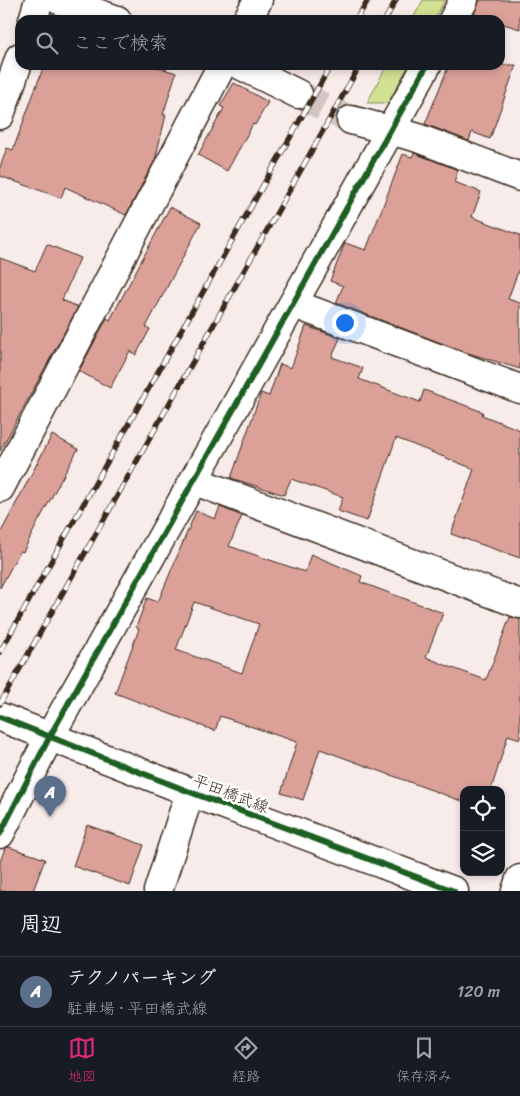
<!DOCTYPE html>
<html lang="ja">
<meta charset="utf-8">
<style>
body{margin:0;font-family:Sriracha,"Klee One",sans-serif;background:#20242c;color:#f1f3f6}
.controls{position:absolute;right:15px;bottom:15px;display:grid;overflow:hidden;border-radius:10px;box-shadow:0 2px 8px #0003}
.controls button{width:45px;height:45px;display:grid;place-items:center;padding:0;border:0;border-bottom:1px solid #363941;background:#171b24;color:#f1f3f6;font:25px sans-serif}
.you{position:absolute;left:344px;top:322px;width:18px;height:18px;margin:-12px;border:4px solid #fff;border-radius:50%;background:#1a73e8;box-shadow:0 0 0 8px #1a73e833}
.badge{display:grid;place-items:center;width:32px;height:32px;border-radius:50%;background:#db2777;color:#fff;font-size:16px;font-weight:700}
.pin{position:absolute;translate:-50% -41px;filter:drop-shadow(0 1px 2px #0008)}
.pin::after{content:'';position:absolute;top:26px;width:18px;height:15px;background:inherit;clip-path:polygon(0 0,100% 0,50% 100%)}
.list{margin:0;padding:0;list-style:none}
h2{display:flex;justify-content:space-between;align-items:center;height:65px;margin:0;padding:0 20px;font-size:21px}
h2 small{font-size:16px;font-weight:400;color:#9ea1a6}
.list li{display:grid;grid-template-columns:32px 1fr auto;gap:15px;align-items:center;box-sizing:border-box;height:70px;padding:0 20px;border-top:1px solid #363941}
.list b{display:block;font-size:19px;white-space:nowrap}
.list p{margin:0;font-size:16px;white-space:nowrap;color:#9ea1a6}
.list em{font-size:16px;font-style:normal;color:#9ea1a6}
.icon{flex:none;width:28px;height:28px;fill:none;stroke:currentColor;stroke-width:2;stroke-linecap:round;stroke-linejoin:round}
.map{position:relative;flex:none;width:520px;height:891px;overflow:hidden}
.search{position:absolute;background:#171b24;box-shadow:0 2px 8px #0003;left:15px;right:15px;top:15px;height:55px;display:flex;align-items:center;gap:12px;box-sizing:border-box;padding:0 18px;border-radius:15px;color:#9ea1a6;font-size:19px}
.sheet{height:135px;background:#171b24}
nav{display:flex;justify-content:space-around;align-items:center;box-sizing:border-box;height:70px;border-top:1px solid #363941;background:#171b24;font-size:14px;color:#9ea1a6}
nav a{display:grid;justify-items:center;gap:2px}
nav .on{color:#db2777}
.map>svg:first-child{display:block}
</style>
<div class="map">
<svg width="520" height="891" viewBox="0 0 520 891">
<rect width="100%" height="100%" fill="#f8eceb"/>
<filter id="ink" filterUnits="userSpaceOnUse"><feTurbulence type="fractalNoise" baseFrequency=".02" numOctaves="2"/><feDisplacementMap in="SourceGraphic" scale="10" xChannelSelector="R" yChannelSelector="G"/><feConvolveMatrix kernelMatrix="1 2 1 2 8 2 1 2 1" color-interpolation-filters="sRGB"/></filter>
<g filter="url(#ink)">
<g fill="#d2e094" stroke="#868559">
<polygon points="423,0 445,0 434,20 412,20"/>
<polygon points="387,65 409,65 388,103 367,103"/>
</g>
<g fill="#dba199" stroke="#3b2a1e" fill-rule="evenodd">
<polygon points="480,0 520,0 520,29 500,23 500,20 491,20 474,14"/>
<polygon points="36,65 152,65 176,73 163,115 166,115 155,160 126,215 65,187 61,198 0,176 0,167 7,148 13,150 43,68"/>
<polygon points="449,65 516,65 490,139 472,132 469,141 425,124"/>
<polygon points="234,83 268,102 255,125 253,124 227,171 198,155 224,108 220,106"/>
<polygon points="414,153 458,170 454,182 481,192 472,217 520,235 520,266 508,299 520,303 520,369 465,352 336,303 343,286 330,281 345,243 366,250 403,154 412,157"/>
<polygon points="170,207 201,223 146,327 150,329 136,355 130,351 110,388 79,371 107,318 110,320"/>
<polygon points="47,244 80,258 62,300 78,307 0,451 0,258 35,271"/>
<polygon points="306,326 340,338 332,357 363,368 359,379 420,402 424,390 483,412 482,415 520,430 520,558 451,534 474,469 396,438 367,521 338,511 343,497 291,479 284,495 231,478 261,393 269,396 280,364 291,368"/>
<polygon points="52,435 78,449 38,522 23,552 20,551 0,588 0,534"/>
<path d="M220 507 242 516 229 546 305 572 311 554 362 576 360 582 443 613 426 657 450 667 486 680 510 617 520 619V739L508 735 491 790H464V802L320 749 303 800 281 793 297 742 220 716 215 731 115 693 139 629 136 627 147 598 158 602 196 511 215 519ZM194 602 259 624 242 673 176 650Z"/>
<polygon points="87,825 144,845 130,886 73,866"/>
<polygon points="9,847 45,859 33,891 0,891 0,862 5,848"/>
</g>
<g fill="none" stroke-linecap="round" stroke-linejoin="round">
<polyline stroke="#d2c5c2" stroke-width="28" stroke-dasharray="28 14" stroke-linecap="butt" points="298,94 351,120"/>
<defs>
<g id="minor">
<polyline points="59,0 117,20"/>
<polyline points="33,20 39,0"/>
<polyline points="247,20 258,0"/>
<polyline points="453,20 464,0"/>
<polyline points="240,65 298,94"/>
<polyline points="0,115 20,57"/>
<polyline points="351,120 415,137 520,177"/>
<polyline points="294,304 520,389"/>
<polyline points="195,481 520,604"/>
<polyline points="0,488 222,65"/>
<polyline points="0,834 50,736 427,65"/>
<polyline points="158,891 190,792"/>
</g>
<g id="tertiary">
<polyline points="0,717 190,792 454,891"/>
<polyline points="516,891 520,879"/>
</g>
</defs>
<use href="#minor" stroke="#3b2a1e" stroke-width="31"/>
<use href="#tertiary" stroke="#3b2a1e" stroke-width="31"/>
<use href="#minor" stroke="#fff" stroke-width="28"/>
<use href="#tertiary" stroke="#fff" stroke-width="28"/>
<defs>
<g id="rail">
<polyline points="356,20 368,0"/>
<polyline points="385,20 396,0"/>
<polyline points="0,652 331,65"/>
<polyline points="0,704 360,65"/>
</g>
</defs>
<use href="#rail" stroke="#3b2a1e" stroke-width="5.5"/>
<use href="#rail" stroke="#fff" stroke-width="4" stroke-dasharray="11" stroke-linecap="butt"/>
<defs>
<g id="cycleway">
<polyline points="0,717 190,792 454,891"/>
<polyline points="0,834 50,736 427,65"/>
</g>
</defs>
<use href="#cycleway" stroke="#fff" stroke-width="9"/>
<use href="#cycleway" stroke="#1b5e20" stroke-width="6"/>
</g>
</g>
<g text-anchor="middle" stroke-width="5" stroke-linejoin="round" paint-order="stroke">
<g font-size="16" fill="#3b2a1e" stroke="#fff">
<text transform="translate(231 793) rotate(21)" y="6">平田橋武線</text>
</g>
</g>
</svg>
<div class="controls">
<button><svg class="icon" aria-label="locate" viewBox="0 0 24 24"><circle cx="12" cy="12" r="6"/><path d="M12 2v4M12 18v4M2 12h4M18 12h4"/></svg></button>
<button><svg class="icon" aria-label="layers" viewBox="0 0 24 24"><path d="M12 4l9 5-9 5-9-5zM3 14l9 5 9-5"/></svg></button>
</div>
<div class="you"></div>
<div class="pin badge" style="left:50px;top:817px;background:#5c6f8a">A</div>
<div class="search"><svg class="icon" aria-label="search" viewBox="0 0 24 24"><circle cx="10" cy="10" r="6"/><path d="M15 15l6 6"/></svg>ここで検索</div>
</div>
<section class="sheet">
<h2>周辺<small></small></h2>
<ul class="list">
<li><span class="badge" style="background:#5c6f8a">A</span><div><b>テクノパーキング</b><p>駐車場 · 平田橋武線</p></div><em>120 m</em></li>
</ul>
</section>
<nav>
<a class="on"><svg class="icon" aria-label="map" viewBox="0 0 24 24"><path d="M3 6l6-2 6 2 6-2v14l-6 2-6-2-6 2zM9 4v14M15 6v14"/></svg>地図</a>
<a><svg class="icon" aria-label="directions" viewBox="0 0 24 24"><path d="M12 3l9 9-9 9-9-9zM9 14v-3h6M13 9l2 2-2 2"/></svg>経路</a>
<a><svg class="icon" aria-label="saved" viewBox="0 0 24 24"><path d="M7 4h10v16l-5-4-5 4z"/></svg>保存済み</a>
</nav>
